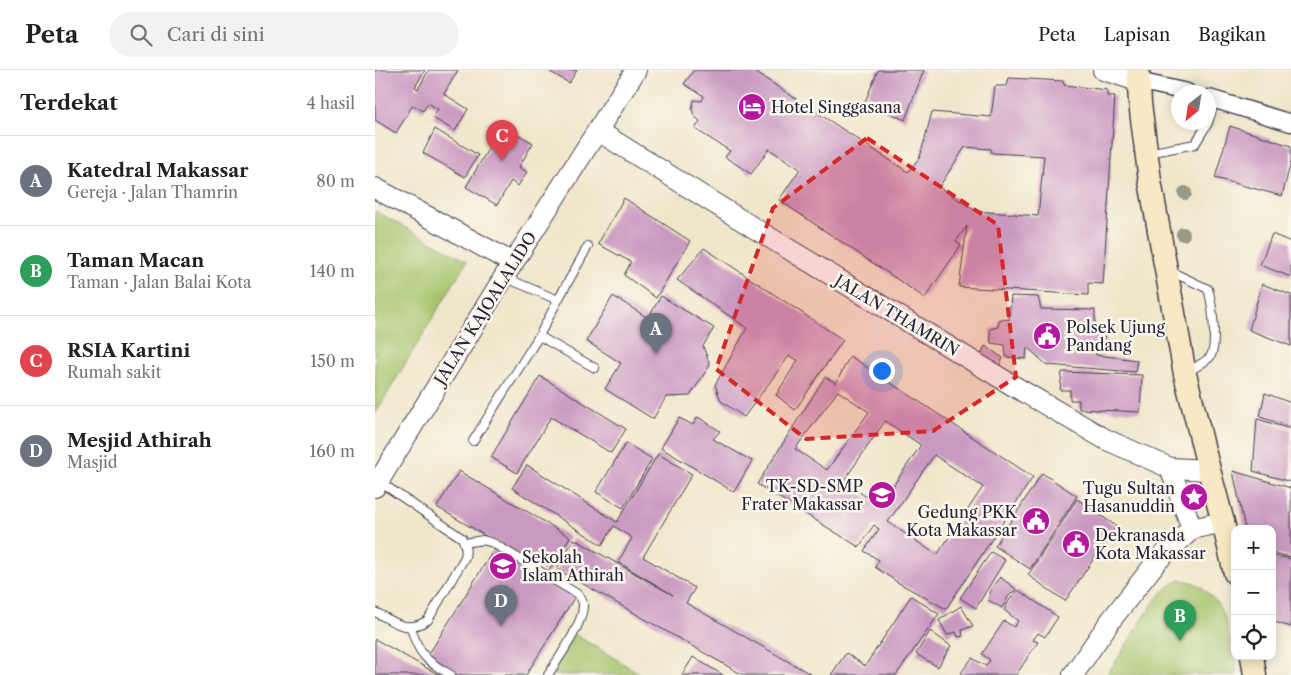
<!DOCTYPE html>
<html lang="id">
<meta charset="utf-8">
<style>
body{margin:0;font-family:"Libre Caslon Text",serif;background:#f2f2f2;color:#202124}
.controls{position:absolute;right:15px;bottom:15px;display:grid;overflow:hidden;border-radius:10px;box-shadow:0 2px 12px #0003}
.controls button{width:45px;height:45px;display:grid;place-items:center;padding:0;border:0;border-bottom:1px solid #e0e0e0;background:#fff;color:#202124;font:25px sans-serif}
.compass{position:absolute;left:796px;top:15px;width:45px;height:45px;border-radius:50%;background:#fff;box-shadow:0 2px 12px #0003;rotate:210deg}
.you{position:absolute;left:506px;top:300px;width:18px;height:18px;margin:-12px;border:4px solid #fff;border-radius:50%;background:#1a73e8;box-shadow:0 0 0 8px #1a73e833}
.badge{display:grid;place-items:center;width:32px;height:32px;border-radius:50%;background:#111827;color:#fff;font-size:16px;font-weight:700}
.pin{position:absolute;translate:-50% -41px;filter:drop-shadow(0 1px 2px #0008)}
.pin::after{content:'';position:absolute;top:26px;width:18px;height:15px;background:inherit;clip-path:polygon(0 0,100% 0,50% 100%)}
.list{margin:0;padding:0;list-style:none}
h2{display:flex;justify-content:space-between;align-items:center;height:65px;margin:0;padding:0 20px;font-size:21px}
h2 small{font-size:16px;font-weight:400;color:#757577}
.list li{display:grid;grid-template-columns:32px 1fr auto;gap:15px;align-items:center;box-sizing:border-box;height:90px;padding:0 20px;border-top:1px solid #e0e0e0}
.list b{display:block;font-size:19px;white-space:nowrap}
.list p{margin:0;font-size:16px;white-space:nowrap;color:#757577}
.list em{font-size:16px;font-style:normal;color:#757577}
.icon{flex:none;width:28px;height:28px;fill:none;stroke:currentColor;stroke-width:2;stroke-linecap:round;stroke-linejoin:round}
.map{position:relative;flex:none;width:916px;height:605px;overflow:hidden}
header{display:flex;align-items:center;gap:30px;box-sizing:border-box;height:70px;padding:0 25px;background:#fff;border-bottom:1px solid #e0e0e0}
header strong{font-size:24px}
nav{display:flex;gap:28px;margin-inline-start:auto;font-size:18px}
.search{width:350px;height:45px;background:#f2f2f2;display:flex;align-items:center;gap:12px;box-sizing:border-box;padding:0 18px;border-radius:28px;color:#757577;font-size:19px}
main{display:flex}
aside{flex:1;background:#fff}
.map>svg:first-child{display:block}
</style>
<header>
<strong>Peta</strong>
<div class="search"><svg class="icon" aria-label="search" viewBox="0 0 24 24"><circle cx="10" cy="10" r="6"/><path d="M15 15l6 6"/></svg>Cari di sini</div>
<nav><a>Peta</a><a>Lapisan</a><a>Bagikan</a></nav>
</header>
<main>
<aside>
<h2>Terdekat<small>4 hasil</small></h2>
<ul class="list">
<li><span class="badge" style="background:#6b7280">A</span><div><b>Katedral Makassar</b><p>Gereja · Jalan Thamrin</p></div><em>80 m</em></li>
<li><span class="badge" style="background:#2e9e5b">B</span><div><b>Taman Macan</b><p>Taman · Jalan Balai Kota</p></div><em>140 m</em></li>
<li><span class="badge" style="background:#e0444e">C</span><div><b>RSIA Kartini</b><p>Rumah sakit</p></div><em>150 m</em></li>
<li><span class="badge" style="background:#6b7280">D</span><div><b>Mesjid Athirah</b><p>Masjid</p></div><em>160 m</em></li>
</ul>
</aside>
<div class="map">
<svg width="916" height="605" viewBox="0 0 916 605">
<rect width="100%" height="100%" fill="#fbf7ec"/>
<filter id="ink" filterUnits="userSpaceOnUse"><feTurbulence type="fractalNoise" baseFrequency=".02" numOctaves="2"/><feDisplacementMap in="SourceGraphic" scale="10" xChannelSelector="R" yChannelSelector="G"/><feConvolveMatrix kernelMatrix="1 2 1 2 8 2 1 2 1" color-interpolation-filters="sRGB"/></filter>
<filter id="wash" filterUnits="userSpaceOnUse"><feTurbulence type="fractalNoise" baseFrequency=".0096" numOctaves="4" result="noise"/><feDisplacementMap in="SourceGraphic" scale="20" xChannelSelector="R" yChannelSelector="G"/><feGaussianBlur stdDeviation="1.12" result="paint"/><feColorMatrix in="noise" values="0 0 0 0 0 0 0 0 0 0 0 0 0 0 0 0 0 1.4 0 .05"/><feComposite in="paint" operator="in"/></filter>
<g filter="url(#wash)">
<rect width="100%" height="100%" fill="#f0e6ca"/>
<g fill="#a6c56d" stroke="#647454">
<polygon points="0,141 92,191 0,344"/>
<polygon points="805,510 818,512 828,518 841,531 850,548 860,594 861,605 732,605 781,529 794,516"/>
<polygon points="199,564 267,605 180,605 176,603"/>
</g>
<g id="blocks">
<g fill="#ca99c1" fill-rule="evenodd">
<polygon points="0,0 50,0 40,17 43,19 54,0 83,0 69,24 93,39 80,61 58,48 63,39 53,33 48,41 38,35 21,63 0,50"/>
<polygon points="172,0 202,0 194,13"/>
<path d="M319 0H377L533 102 545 87 557 42 616 47 620 16H632L634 8 688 11 689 15 732 20V26H740L728 214 713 213V225L584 217 592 156 581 171 586 175 550 228 404 130 425 99 394 79 376 104 350 87 355 81 320 59 325 51 319 46 317 39 319 30 327 31 329 26 309 14ZM590 77 616 79 617 83 669 86 663 146 601 141 564 117Z"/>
<polygon points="503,0 549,0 530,50 490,32"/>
<polygon points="127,55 158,73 144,97 152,102 143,116 136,111 122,135 91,117"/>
<polygon points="855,56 916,76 916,92 907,126 840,108"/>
<polygon points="60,59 103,85 90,107 48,83"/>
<polygon points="249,128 315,171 281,228 249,205 256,192 223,174"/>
<polygon points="897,164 916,172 916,207 885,195"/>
<polygon points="329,178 468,270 420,340 401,325 423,290 414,286 369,347 346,331 340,315 372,258 302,210"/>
<polygon points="887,214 916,225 916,276 874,260"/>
<polygon points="238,226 273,248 286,226 339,258 328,276 335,295 315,326 291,327 278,349 230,319 246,293 211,271"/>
<polygon points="636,226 663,227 666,239 720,240 720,257 730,259 729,277 721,276 721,285 762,290 760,302 672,295 652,277 651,289 631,287 630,275 616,273 615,259 623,257 624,249 634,250"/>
<polygon points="610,276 628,288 623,299 605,287"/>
<path d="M475 286 658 407 571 539 522 512 500 497 504 490 489 481 504 459 499 455 484 477 382 414 450 307 461 313ZM463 321 494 342 452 400 420 379ZM510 351 546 375 505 435 468 412ZM559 385 608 417 562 485 513 452Z"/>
<polygon points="687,302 767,305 765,342 704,339 704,330 695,330 695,320 685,320"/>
<polygon points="165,306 251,359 236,383 176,347 142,403 116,387"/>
<polygon points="890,323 916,333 916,357 885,347"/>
<polygon points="323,347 345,361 338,369 377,391 359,422 286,378 304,348 318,355"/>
<polygon points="882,349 916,359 916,412 878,401"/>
<polygon points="251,373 277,389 248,438 221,422"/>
<polygon points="283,384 317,404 268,487 320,518 311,533 437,605 368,605 182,499 199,469 298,525 243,492 257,468 239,456 227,475 137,418 152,395 242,452"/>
<polygon points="84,401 195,467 173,503 62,437"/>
<polygon points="858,401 916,418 916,487 897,483 897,459 870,459"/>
<polygon points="667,403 702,426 655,499 620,476"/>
<polygon points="702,429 741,456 690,531 653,505"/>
<polygon points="121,476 201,525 151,605 82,605 52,587"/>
<polygon points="616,482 630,490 601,538 585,528"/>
<polygon points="897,485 916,489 916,557 897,551"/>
<polygon points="625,507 641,519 633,527 627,538 613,530 617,517"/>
<polygon points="643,520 683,547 670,567 663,563 658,570 663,572 641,605 586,605 588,600 597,588 611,596 615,590 607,584 629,551 639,557 643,551 629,540 635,529"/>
<polygon points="536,526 564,544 521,605 456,605 471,583 490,596"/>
<polygon points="586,536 598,556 587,560 588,566 583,567 581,562 572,565 564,550"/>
<polygon points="555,561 576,576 563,597 541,584"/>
<polygon points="0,569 64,605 0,605"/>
<polygon points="318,587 348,605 307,605"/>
</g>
</g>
</g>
<g filter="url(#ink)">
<use href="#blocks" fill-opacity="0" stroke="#413f50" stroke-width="1"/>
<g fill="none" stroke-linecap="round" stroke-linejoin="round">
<defs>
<g id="service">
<polyline points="773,83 820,74 833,53 840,29"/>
<path d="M795 201 833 219C837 231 843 276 835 287 833 290 817 299 812 303"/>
<polyline points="131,208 183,230 164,266 220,298"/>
<polyline points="183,230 213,176"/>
<polyline points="98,371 164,266"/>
<path d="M89 473 108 470 118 473 204 525C206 528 208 531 208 535 209 553 183 589 173 605"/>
<path d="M0 542C20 552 31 564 53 550L90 487C92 480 90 474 87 468L5 412"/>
<path d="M36 558C44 585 51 591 76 605"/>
</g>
<g id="minor">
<polyline points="763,11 812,22"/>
<polyline points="834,28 916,53"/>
</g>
<g id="tertiary">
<polyline points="728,0 763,11"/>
<polyline points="223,61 379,158 637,315 730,369 795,398 834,400"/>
<polyline points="0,118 138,193"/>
<polyline points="795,398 817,459"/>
<polyline points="0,417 129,207 261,0"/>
<polyline points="698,605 736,550 783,490 817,459 848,452"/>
</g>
<g id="secondary">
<polyline points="763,0 765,33 775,111 810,304 834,400 848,452 860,503"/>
<polyline points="877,586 880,605"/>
</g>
</defs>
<use href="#service" stroke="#413f50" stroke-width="10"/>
<use href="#minor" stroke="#413f50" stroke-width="19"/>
<use href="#tertiary" stroke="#413f50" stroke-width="22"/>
<use href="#secondary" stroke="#413f50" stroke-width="25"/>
<use href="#service" stroke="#fff" stroke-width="8"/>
<use href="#minor" stroke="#fff" stroke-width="16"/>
<use href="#tertiary" stroke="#fff" stroke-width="20"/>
<use href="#secondary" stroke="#f8e8c3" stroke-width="22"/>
</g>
<g fill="#989a85">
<circle cx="810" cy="123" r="7"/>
<circle cx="808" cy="164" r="7"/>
</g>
</g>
<path fill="#d62828" fill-opacity="0.2" stroke="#d62828" stroke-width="4" stroke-dasharray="10 6" stroke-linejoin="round" d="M492 68 623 155 641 307 558 361 431 369 341 299 398 138Z"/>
<defs>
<symbol id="hotel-disc" viewBox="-11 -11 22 22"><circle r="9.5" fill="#b5179e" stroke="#fbf7ec"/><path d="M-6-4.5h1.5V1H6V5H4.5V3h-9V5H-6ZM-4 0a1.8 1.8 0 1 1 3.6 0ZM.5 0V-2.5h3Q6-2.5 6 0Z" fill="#fff"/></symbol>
<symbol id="civic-disc" viewBox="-11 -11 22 22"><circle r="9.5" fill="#b5179e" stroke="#fbf7ec"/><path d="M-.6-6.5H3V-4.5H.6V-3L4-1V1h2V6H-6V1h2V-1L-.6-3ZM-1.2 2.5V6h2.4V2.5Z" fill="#fff"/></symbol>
<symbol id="school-disc" viewBox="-11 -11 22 22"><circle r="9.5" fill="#b5179e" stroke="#fbf7ec"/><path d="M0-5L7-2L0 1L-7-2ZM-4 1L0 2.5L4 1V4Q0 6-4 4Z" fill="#fff"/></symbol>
<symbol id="sight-disc" viewBox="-11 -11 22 22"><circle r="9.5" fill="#b5179e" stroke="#fbf7ec"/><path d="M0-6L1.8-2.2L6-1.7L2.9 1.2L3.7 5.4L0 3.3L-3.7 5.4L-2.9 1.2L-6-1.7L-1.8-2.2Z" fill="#fff"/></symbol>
</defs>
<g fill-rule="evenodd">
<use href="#hotel-disc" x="361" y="21" width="32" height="32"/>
<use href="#civic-disc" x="656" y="250" width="32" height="32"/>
<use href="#school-disc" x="491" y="409" width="32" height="32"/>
<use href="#sight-disc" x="803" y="411" width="32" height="32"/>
<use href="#civic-disc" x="645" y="435" width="32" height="32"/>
<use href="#civic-disc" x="685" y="458" width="32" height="32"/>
<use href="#school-disc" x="112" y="480" width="32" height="32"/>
</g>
<g text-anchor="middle" stroke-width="5" stroke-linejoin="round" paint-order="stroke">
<g font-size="16" fill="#22223b" stroke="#fbf7ec" text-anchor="start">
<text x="396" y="43">Hotel Singgasana</text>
<text x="691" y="263">Polsek Ujung<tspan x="691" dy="18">Pandang</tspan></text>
<text x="488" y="422" text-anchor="end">TK-SD-SMP<tspan x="488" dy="18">Frater Makassar</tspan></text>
<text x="800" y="424" text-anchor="end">Tugu Sultan<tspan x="800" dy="18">Hasanuddin</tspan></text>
<text x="642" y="448" text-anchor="end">Gedung PKK<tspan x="642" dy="18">Kota Makassar</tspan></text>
<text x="720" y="471">Dekranasda<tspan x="720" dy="18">Kota Makassar</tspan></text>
<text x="147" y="493">Sekolah<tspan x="147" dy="18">Islam Athirah</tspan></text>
</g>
<g font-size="16" fill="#22223b" stroke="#fbf7ec">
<text transform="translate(110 238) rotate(-58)" y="6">JALAN KAJOALALIDO</text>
<text transform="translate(522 245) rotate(31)" y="6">JALAN THAMRIN</text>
</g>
</g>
</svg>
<div class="controls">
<button>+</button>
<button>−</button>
<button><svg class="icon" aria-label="locate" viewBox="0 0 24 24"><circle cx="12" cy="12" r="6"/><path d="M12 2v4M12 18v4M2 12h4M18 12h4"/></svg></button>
</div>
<svg class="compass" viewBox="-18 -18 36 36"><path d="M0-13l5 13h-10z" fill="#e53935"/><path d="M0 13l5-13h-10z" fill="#757577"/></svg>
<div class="you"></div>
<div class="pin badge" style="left:281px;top:284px;background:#6b7280">A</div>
<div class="pin badge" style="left:805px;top:571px;background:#2e9e5b">B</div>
<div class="pin badge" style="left:127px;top:91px;background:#e0444e">C</div>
<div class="pin badge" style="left:126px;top:556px;background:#6b7280">D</div>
</div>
</main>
